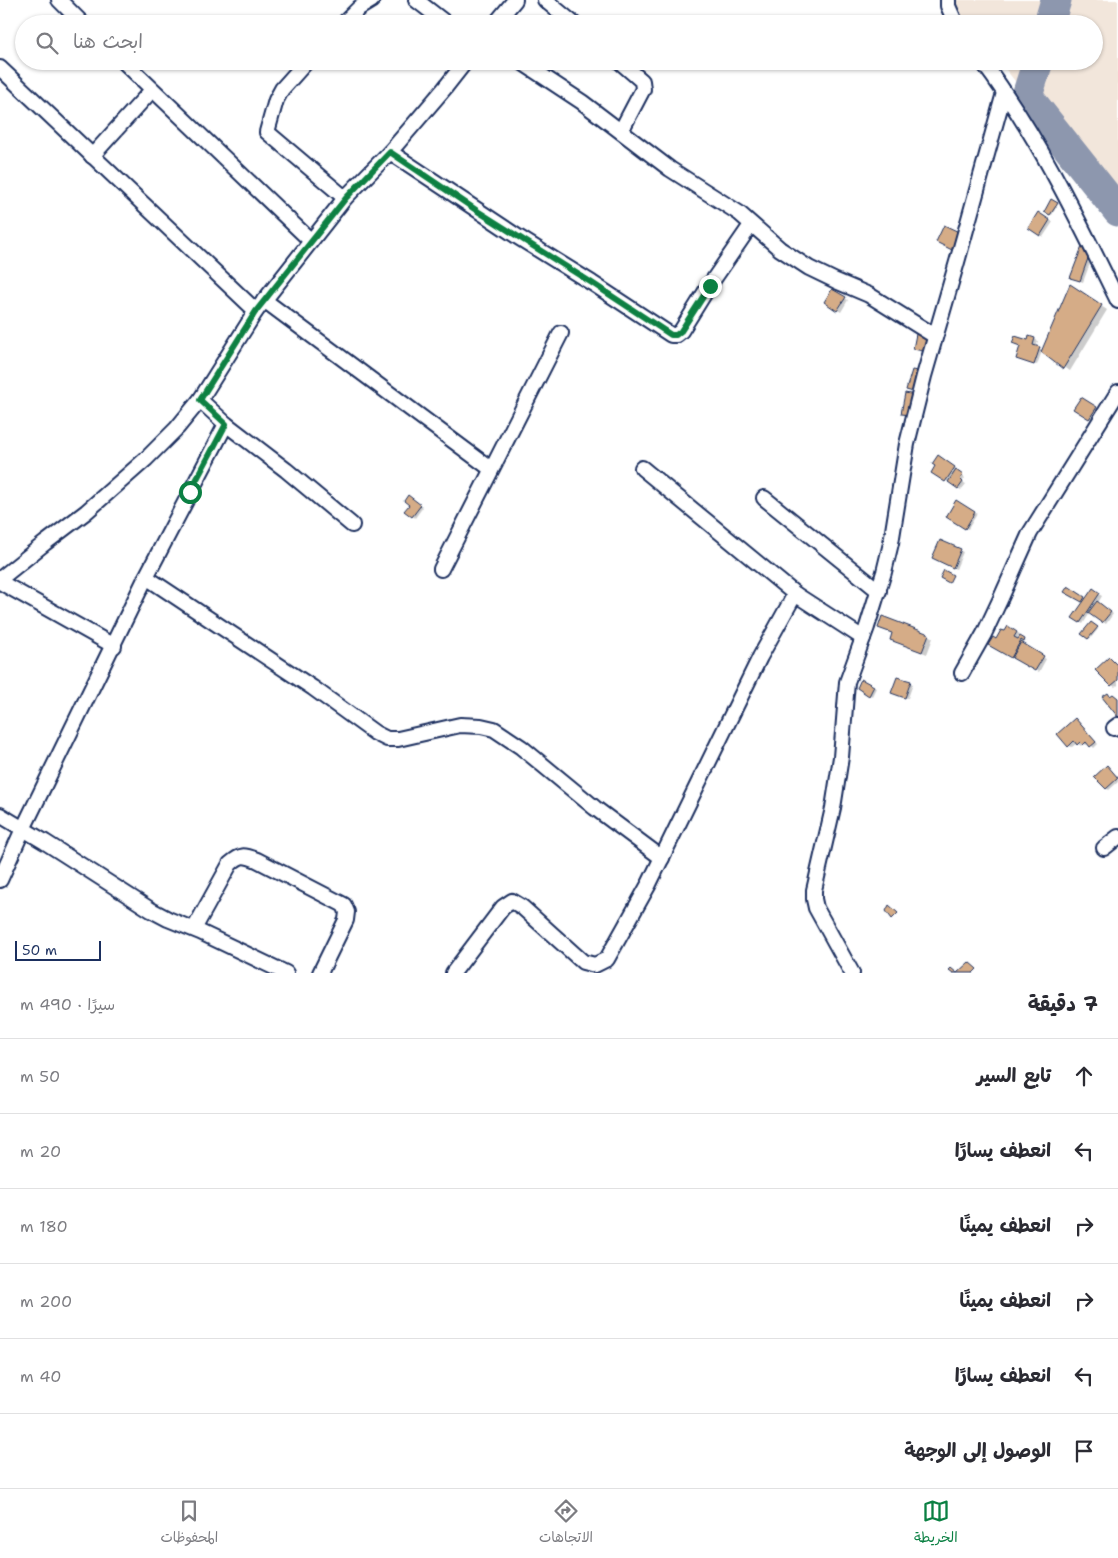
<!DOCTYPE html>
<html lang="ar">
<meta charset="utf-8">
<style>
body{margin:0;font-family:"Shantell Sans","Playpen Sans Arabic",sans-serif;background:#f7f7f7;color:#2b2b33;direction:rtl}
.scale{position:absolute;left:15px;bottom:12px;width:86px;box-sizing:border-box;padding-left:5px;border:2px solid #1b2f5e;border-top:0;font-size:14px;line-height:18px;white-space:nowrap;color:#1b2f5e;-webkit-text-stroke:4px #fff;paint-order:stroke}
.stop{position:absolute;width:15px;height:15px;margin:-11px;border:4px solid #0b8043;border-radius:50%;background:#fff}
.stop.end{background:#0b8043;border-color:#fff;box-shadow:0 1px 5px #0008}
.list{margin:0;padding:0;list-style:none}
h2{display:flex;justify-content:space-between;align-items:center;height:65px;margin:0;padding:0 20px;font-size:21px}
h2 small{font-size:16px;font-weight:400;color:#7c7c81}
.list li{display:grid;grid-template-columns:32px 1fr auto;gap:15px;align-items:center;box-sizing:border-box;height:75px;padding:0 20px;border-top:1px solid #e1e1e2}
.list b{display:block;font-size:19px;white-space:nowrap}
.list em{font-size:16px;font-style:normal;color:#7c7c81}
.icon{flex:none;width:28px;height:28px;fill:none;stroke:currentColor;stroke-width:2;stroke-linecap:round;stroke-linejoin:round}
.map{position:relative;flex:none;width:1118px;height:973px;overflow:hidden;direction:ltr}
.search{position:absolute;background:#fff;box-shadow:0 1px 4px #0004;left:15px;right:15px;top:15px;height:55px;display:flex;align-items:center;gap:12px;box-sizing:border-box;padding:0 18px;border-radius:28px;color:#7c7c81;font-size:19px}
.sheet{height:515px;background:#fff}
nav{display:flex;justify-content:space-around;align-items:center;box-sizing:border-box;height:70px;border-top:1px solid #e1e1e2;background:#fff;font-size:14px;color:#7c7c81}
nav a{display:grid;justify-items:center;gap:2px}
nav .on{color:#0b8043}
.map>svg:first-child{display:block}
</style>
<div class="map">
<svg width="1118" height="973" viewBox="0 0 1118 973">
<rect width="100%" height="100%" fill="#fff"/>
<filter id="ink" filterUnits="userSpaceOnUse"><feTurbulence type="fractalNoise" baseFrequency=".02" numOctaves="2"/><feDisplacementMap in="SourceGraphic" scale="10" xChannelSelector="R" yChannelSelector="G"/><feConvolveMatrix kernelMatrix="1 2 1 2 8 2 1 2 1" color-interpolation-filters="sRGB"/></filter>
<g filter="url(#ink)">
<polygon fill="#f2e6db" points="956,0 1118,0 1118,215 1025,99 1027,96 999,61 1094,61 1094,24 969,24 955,7"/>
<g fill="#0003">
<polygon points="1052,201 1058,204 1052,215 1046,211"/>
<polygon points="1039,214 1053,222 1043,237 1029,228"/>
<polygon points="1084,245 1095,250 1083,282 1075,279"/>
<polygon points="1077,290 1107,310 1070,371 1042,351 1037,365 1021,360 1029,341 1035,339 1038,341 1036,347 1043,350"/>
<polygon points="833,291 848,300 841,312 825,302"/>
<polygon points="1081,398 1099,409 1092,420 1075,409"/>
<polygon points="939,457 957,469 956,471 965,478 962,482 966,484 961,490 933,472 937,466"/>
<polygon points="411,498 423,507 415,518 413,516 410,505"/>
<polygon points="956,502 977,514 968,529 947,517"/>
<polygon points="940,542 963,552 956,569 936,560"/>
<polygon points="1068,588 1087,599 1093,590 1102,596 1098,603 1113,614 1106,624 1090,613 1083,624 1074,618 1085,602 1066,591"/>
<polygon points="1091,624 1098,629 1090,639 1083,634"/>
<polygon points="1008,628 1020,634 1016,641 1020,638 1028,642 1025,641 1022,645 1046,659 1039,672 990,645 1005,633"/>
<polygon points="928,635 933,638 927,654 891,640"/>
<polygon points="1109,658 1118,666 1118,686 1117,685 1115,687 1112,685"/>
<polygon points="861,681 876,688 872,696 858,688"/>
<polygon points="910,683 913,684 908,698 896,694"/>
<polygon points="1078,721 1098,744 1094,748 1089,743 1086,745 1083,743 1081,746 1077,743 1072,747 1069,746"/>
<polygon points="1107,766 1118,777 1118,782 1109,790 1106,788"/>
</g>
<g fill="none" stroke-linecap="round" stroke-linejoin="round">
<g stroke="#8d97ae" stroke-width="31">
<polyline points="1049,24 1056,0"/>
<polyline points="1038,61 1027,96 1118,211"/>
</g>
</g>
<g fill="#d5ac87" stroke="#1b2f5e">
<polygon points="1051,199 1058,203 1050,215 1044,212"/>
<polygon points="1038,212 1050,220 1040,236 1028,228"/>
<polygon points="944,225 961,233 952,250 936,242"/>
<polygon points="1083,244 1092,247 1080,281 1070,278"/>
<polygon points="1070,284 1102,305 1063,369 1041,352"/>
<polygon points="832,289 846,297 837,311 824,302"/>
<polygon points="916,334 931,337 928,352 913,349"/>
<polygon points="1015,336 1028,340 1029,336 1035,338 1033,345 1040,347 1034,365 1016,359 1020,346 1012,343"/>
<polygon points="912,370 922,372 917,393 906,390"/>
<polygon points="905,393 915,395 912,415 901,414"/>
<polygon points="1081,397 1097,407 1089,419 1073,409"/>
<polygon points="938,455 955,467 945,482 931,473 935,466 932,464"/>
<polygon points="956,470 963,475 960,479 963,482 958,489 948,482"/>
<polygon points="408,495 421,505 412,517 404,511 409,505 404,501"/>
<polygon points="956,500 975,512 965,529 946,517"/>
<polygon points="940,540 961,549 953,568 932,558"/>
<polygon points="944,570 953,575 949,583 940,578"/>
<polygon points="1068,586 1085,597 1082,602 1064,592"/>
<polygon points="1093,588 1100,593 1080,623 1072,618"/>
<polygon points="1097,601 1111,612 1102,623 1088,613"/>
<polygon points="882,616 929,634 922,652 890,640 892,633 878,628"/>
<polygon points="1091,622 1098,627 1088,639 1081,634"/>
<polygon points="1008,626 1017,632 1014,637 1018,639 1020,636 1025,639 1024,642 1021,640 1011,658 988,645 993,637 996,639 1001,630 1005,631"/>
<polygon points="1021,642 1044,656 1035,671 1012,658"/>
<polygon points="1109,657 1118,666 1118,680 1111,686 1095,670"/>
<polygon points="897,677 911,681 905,698 891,693"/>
<polygon points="861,679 874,686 869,696 857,688"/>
<polygon points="1108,693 1110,696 1113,694 1118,698 1118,717 1102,697"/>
<polygon points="1075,718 1096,742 1090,747 1086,742 1083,745 1080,742 1077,745 1074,741 1068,747 1057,734"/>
<polygon points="1107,765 1118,778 1106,789 1094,777"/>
<polygon points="889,905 898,913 892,919 886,911"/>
<polygon points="969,962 977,969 973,973 953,973 949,970 951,968 957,973"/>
</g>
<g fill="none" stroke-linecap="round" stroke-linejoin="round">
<defs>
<g id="minor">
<polyline points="59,0 83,24"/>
<polyline points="416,0 447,24"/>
<polyline points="545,0 574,24"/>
<polyline points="948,0 948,6 956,24"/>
<polyline points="343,24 359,8 372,0"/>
<polyline points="495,24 515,0"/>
<polyline points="123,61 311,241"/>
<polyline points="307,61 282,89 276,100 267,132 345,198"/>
<polyline points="520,61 582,102 670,169 739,213 780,249 809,268 836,281 869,295 935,336"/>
<polyline points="619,61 642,81 643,89 621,131"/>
<path d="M982 61C1037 134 1078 219 1118 301"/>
<polyline points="0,68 256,311"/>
<polyline points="390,152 518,237 592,283 671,335 676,335 681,331 709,286 751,225"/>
<polyline points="92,156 152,90"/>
<polyline points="264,300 491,469"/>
<polyline points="226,424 286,470 352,525"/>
<polyline points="642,468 795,594"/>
<polyline points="764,498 879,591"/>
<polyline points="441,569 561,333"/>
<polyline points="146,577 313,688 375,733 387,739 398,739 460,725 481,726 494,729 521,747 595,808 662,858"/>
<polyline points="0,579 45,543 86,512 146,459 177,428 200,400 256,311 345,198 390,152 444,89 466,61"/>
<polyline points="0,582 114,646"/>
<polyline points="962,673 984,634 1000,600 1030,533 1118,392"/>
<polyline points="1114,728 1118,725"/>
<polyline points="0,815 45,842 151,910 168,919 200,932 286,973"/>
<polyline points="1104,848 1118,837"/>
<polyline points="0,880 23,829 146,577 226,424 200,400"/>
<path d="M194 929 230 864C241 854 244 855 257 860L344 905 347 912 346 920 320 973"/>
<polyline points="453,973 503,907 512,901 522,907 583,962 595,965 607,959 649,884 760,657 795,594 863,638"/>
<polyline points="852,973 816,908 814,899 814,890 833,808 841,757 847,682 867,627 884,572 891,543 907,444 924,376 957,262 1004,93"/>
</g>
</defs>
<use href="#minor" stroke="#1b2f5e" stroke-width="18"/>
<use href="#minor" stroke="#fff" stroke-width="14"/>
</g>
</g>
<g fill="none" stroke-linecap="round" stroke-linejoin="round" filter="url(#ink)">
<polyline stroke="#0b8043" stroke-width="6" points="190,492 226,424 200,400 256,311 346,198 390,152 479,212 592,283 671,335 676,335 681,331 710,286"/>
</g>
</svg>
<div class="scale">50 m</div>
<div class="stop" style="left:190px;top:492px"></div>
<div class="stop end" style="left:710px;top:286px"></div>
<div class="search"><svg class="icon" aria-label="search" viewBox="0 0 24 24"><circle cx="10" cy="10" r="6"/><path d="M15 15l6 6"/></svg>ابحث هنا</div>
</div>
<section class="sheet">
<h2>7 دقيقة<small>سيرًا · 490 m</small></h2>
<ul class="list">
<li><svg class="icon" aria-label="ahead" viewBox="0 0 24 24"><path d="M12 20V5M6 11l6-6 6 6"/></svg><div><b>تابع السير</b></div><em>50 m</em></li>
<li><svg class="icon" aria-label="left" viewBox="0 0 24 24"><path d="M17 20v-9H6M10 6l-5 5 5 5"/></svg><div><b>انعطف يسارًا</b></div><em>20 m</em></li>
<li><svg class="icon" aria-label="right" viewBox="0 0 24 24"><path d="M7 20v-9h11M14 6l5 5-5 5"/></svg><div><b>انعطف يمينًا</b></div><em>180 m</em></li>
<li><svg class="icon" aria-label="right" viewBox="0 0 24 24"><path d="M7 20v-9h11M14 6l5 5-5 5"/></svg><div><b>انعطف يمينًا</b></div><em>200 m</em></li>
<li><svg class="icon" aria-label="left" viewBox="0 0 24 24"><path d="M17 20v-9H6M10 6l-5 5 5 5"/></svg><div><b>انعطف يسارًا</b></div><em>40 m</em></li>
<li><svg class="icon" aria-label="arrive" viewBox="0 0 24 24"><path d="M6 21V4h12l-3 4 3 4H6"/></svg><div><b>الوصول إلى الوجهة</b></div></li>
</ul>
</section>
<nav>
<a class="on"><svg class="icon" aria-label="map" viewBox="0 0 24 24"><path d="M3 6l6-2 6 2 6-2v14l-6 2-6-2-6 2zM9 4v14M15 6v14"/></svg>الخريطة</a>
<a><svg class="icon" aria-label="directions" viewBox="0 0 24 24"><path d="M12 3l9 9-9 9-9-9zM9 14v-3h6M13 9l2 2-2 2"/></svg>الاتجاهات</a>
<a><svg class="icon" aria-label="saved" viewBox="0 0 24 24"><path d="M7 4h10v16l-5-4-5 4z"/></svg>المحفوظات</a>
</nav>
